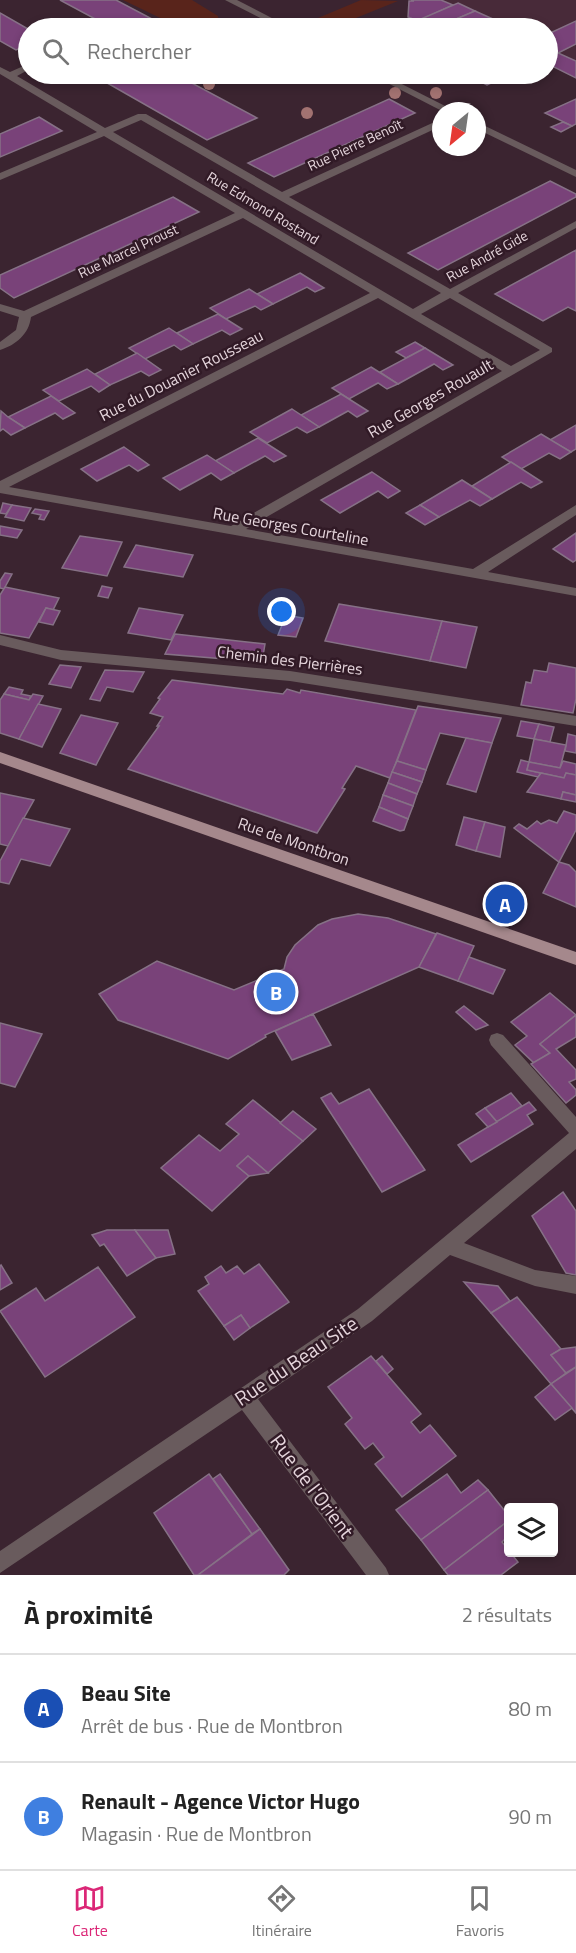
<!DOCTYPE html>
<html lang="fr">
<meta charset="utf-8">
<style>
body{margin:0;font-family:"Titillium Web",sans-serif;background:#f6f6f6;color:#222}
.controls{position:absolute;right:18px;bottom:18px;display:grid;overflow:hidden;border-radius:6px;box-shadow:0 3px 9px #0003}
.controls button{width:54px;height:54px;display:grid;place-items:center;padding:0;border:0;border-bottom:2px solid #e0e0e0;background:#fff;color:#222;font:30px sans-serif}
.compass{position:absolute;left:432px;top:102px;width:54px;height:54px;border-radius:50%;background:#fff;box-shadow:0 3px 9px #0003;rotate:209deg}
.you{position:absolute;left:282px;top:612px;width:21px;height:21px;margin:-15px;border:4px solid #fff;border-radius:50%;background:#1a73e8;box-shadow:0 0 0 9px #1a73e833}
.badge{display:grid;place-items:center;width:39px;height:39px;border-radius:50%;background:#db2777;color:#fff;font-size:20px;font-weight:700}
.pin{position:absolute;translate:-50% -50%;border:3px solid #fff;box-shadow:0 2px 6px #0006}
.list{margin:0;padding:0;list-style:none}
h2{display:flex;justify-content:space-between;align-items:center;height:78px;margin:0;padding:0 24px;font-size:26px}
h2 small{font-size:20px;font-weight:400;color:#767676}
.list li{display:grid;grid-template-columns:39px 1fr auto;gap:18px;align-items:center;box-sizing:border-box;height:108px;padding:0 24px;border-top:2px solid #e0e0e0}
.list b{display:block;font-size:22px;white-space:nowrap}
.list p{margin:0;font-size:20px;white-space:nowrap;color:#767676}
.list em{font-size:20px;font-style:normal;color:#767676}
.icon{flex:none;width:33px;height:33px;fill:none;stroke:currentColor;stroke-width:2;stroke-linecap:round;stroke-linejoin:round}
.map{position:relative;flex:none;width:576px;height:1575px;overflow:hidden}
.search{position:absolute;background:#fff;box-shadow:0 3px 9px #0003;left:18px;right:18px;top:18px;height:66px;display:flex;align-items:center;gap:15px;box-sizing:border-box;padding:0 21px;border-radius:33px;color:#767676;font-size:22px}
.sheet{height:294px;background:#fff}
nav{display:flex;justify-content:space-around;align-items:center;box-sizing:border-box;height:84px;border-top:2px solid #e0e0e0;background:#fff;font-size:16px;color:#767676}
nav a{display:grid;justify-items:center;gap:3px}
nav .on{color:#db2777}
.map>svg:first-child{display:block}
</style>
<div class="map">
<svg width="576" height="1575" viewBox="0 0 576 1575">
<rect width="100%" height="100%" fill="#3b2430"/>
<polygon fill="#482a39" points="441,0 576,0 576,61 558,53 548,58 548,28 473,28 455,20 453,5"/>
<g fill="#59241b">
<polygon points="123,0 192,0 218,16 219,26 217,28 181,28"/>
<polygon points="361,0 398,1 341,24 348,28 341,28 318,18"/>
</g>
<g fill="#794279" stroke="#867186" stroke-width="1.5">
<polygon points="60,0 116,0 169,28 112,28"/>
<polygon points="411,0 441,0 453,5 418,21 408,17 409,1 414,1"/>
<polygon points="458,3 475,11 435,28 400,28"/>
<polygon points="475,11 513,28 473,28 462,23 462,28 435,28"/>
<polygon points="0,13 28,29 28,45 16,50 0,41"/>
<polygon points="576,21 576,44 558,53 576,61 576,78 548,64 548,34"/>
<polygon points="59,74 94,74 73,81"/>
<polygon points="103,74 175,74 257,118 207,140 109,84 116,81"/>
<polygon points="465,74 511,74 487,85"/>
<polygon points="389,99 415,113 274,177 248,163"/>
<polygon points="576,99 576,124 572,126 545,113"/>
<polygon points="39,117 62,131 0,157 0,134"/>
<polygon points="563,122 572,126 561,132 551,127"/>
<polygon points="550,181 576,194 576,197 438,270 408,253"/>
<polygon points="173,197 199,212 14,298 0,288 0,275"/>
<polygon points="576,250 576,311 568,307 543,321 495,294"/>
<polygon points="300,273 324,288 315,292 307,287 273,304 257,294"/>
<polygon points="249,289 273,304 261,310 255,306 226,319 210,308"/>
<polygon points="218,314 242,329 230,335 222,330 193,344 177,333"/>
<polygon points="169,328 193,344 181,350 174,345 145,359 129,348"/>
<polygon points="415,342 425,348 406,358 396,352"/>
<polygon points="425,348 453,365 443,370 434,364 398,384 380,372"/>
<polygon points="137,353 161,370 149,376 141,371 110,385 95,374"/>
<polygon points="371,367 398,384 387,389 378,383 349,399 332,388"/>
<polygon points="87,369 110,385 99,392 91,386 59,401 43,390"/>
<polygon points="341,394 368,411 357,417 348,411 319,427 301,415"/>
<polygon points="51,396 75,413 63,419 55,413 25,428 8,417"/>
<polygon points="292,409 319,427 307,433 297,427 267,443 250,432"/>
<polygon points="1,411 8,417 25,428 11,435 3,429 0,431"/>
<polygon points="576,425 576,449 571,452 550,440"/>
<polygon points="541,434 571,452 560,459 549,453 521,469 502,457"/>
<polygon points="258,438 286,456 274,462 265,456 234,473 215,461"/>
<polygon points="124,447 149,465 138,471 129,465 97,481 81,469"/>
<polygon points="207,455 234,473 221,480 211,473 180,490 163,478"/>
<polygon points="511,462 542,482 531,488 521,482 492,499 472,486"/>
<polygon points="372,472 400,491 388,498 378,491 340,513 321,500"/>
<polygon points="462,480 492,499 480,506 470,500 439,517 420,505"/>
<polygon points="3,503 12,505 6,514 0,513"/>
<polygon points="12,505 31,508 24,521 5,517"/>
<polygon points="420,505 439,517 425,525 406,513"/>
<polygon points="35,509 49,511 44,520 39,519 41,515 32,513"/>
<polygon points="0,526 22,530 17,538 0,535"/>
<polygon points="576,533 576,560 573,562 553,549"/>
<polygon points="80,536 122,542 107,576 62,568"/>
<polygon points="136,545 193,555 183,577 124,567"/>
<polygon points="5,573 12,574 4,589 0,588 0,581"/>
<polygon points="102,586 112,588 108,598 98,596"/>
<polygon points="5,587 59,598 53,610 46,608 29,638 0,633 0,595"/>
<polygon points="339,604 442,621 430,661 325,641"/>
<polygon points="46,608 60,611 53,625 39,622"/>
<polygon points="139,608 183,615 171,640 128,633"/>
<polygon points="286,615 303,618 296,637 278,635"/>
<polygon points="442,621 477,627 466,668 430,661"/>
<polygon points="175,634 265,644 262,662 165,654"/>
<polygon points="549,663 576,668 576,699 573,713 521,705 526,682 531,683 534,670 547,672"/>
<polygon points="60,665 81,667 71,688 49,684"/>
<polygon points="105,670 129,671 144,672 133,692 107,687 100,701 90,699"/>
<polygon points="172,680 283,694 287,689 300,693 301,690 416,710 390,778 356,766 342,788 345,789 317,833 128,769 159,726 157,726 163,717 150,713 160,699 158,698"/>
<polygon points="9,687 23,690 21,694 31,696 29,700 4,694"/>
<polygon points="4,694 29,700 33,694 43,696 19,739 0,733 0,700"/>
<polygon points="38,704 61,709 42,747 19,739"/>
<polygon points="418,706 501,718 492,743 440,733 426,770 397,761"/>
<polygon points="81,715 118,723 96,765 60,753"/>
<polygon points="521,721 539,724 534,739 517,736"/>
<polygon points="539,724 554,727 550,742 534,739"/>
<polygon points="568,734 576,736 576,753 565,751"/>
<polygon points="466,738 492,743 476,792 447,784"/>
<polygon points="534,739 566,745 560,768 529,762"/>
<polygon points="521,760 529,762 527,770 541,773 538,777 517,772"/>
<polygon points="397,761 426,770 422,782 392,772"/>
<polygon points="563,761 576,764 576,775 566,773 564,778 527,770 529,762 560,768"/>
<polygon points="392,772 422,782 417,794 388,783"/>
<polygon points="541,773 564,778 566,773 576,775 576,795 563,792 561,799 527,792"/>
<polygon points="388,783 417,794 413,806 383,795"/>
<polygon points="563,792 576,795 576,802 561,799"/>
<polygon points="0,793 34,800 8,846 0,844"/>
<polygon points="383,795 413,806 408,819 379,807"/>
<polygon points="379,807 408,819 404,830 400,831 373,821"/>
<polygon points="564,811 576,815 576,830 559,862 514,828 519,824 527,829 537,821 541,824 549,820 557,823"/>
<polygon points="464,817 485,822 476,851 456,845"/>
<polygon points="23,818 70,829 50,866 21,859 9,884 0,882 0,861"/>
<polygon points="485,822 505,827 500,857 476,851"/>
<polygon points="559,862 569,865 576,872 576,907 543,893"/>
<polygon points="358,914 388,918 436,934 419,967 265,1035 266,1037 228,1059 118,1020 99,994 157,961 234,990 284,969 287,957 295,945 318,925 332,919"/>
<polygon points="437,933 474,946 458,981 419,967"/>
<polygon points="469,957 505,970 493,994 458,981"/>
<polygon points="550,993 576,1015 540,1044 550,1053 534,1063 515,1045 527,1036 511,1022"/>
<polygon points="464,1006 488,1025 476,1030 456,1012"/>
<polygon points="313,1014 331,1045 292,1060 275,1031"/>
<polygon points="576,1015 576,1037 556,1049 576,1070 576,1079 569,1082 576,1090 576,1095 566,1103 531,1064 550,1053 540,1044"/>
<polygon points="0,1023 42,1034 15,1087 0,1083"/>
<polygon points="369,1089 425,1170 382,1192 321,1098 331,1093 339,1104"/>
<polygon points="511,1093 522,1106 497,1122 485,1108"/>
<polygon points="253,1100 303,1141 268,1173 248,1156 237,1166 249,1176 212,1211 161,1168 199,1135 220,1151 239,1134 226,1124"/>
<polygon points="529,1102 536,1110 527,1115 533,1124 471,1162 458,1145"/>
<polygon points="485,1108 497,1122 488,1127 476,1114"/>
<polygon points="293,1111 316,1129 303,1141 280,1123"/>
<polygon points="248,1156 268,1173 249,1176 237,1166"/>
<polygon points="563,1192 576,1211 576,1275 566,1273 532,1216"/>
<polygon points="107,1230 135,1230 156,1258 127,1276 104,1244 100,1246 92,1235"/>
<polygon points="135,1230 168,1230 175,1254 156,1258"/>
<polygon points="259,1264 289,1302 250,1328 241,1315 224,1326 198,1291 209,1284 205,1277 221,1266 226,1273 237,1266 244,1274"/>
<polygon points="1,1265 12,1283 0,1290 0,1266"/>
<polygon points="98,1267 135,1317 45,1377 0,1311 36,1288 45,1301"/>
<polygon points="464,1282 498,1286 510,1301 491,1313"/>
<polygon points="517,1297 561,1349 551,1355 566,1373 551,1384 491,1313"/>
<polygon points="241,1315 250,1328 234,1340 224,1326"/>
<polygon points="576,1347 576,1367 566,1373 551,1355 561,1349"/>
<polygon points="371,1356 421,1414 411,1422 420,1433 430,1425 456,1456 402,1497 375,1464 384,1457 373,1443 365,1449 345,1424 352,1418 328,1387"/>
<polygon points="382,1356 393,1369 387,1374 376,1361"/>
<polygon points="576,1367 576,1413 551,1384"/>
<polygon points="551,1384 572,1408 555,1420 535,1397"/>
<polygon points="209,1474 252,1534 198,1575 194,1575 154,1513"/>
<polygon points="220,1474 260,1529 252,1534 213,1479"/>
<polygon points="447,1474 461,1493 478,1480 488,1490 421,1540 396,1510"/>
<polygon points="488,1490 508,1515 508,1521 444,1570 421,1540"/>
<polygon points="508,1521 508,1536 502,1542 518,1562 501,1575 448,1575 444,1570"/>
<polygon points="260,1529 289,1570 284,1575 198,1575"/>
</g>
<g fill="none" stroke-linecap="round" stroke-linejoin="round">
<g fill="#695b5d" fill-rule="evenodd">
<polygon points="225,0 237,0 291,28 280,28"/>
<path d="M28 64V70L17 76 105 128 138 114H146L282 192 441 119V126L289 197 450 289 576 221V228L458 293 552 348V352L246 529 473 569 576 505V515L488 572 576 588V596L0 493V481L370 293 243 218 31 317C29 334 16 345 0 350V342L16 330 19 317 0 311V304L24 311 235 213 104 136 0 180V173L97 132 0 74V67L10 72ZM141 120 441 293 413 309 113 132ZM378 298 502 371 231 526 9 487ZM450 298 540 350 511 366 421 314Z"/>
<polygon points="370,74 382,74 455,111 442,111"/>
<polygon points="477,122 576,170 576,177 477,129"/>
<polygon points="0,635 61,650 290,671 576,716 576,726 290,681 61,660 0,645"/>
<polygon points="497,1033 503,1035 576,1117 576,1149 464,1243 535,1270 576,1276 576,1294 535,1286 450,1255 372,1321 258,1399 386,1568 389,1575 366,1575 242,1410 0,1573 0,1551 358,1309 569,1133 491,1045 489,1040 491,1035"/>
</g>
<polygon fill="#a5888c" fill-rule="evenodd" points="0,752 576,952 576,965 0,763"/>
</g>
<g fill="#a27271">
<circle cx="209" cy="84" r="6"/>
<circle cx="395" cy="93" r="6"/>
<circle cx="436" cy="93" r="6"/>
<circle cx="307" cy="113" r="6"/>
</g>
<g text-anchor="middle" stroke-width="5" stroke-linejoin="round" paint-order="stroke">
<g font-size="14" fill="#e5d5dc" stroke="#311a26">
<text transform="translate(355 145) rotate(-25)" y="5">Rue Pierre Benoît</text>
<text transform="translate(263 208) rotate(31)" y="5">Rue Edmond Rostand</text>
<text transform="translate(128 251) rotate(-25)" y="5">Rue Marcel Proust</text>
<text transform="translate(487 256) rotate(-29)" y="5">Rue André Gide</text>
</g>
<g font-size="16" fill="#e5d5dc" stroke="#311a26">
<text transform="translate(181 375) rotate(-27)" y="6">Rue du Douanier Rousseau</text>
<text transform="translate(430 398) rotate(-30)" y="6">Rue Georges Rouault</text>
<text transform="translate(291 526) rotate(10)" y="6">Rue Georges Courteline</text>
<text transform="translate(290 660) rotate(7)" y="6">Chemin des Pierrières</text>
<text transform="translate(294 841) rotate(19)" y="6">Rue de Montbron</text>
</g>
<g font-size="20" fill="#e5d5dc" stroke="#311a26">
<text transform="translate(296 1361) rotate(-34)" y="7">Rue du Beau Site</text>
<text transform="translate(312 1486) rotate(53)" y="7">Rue de l'Orient</text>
</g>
</g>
</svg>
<div class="controls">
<button><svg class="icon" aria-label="layers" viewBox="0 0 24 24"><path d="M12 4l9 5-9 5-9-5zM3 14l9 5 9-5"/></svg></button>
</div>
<svg class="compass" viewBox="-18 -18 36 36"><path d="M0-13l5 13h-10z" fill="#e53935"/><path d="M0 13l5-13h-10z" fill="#767676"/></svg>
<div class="you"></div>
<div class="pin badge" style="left:505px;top:904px;background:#1a4fb4">A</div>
<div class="pin badge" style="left:276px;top:992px;background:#3f7fe0">B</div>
<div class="search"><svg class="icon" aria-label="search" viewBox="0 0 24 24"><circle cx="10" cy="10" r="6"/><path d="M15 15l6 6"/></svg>Rechercher</div>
</div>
<section class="sheet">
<h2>À proximité<small>2 résultats</small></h2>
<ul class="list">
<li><span class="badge" style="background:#1a4fb4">A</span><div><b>Beau Site</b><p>Arrêt de bus · Rue de Montbron</p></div><em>80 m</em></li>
<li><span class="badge" style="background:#3f7fe0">B</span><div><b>Renault - Agence Victor Hugo</b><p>Magasin · Rue de Montbron</p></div><em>90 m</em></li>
</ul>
</section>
<nav>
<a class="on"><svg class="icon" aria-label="map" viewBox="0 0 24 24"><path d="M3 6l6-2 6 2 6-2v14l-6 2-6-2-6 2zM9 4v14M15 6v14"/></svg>Carte</a>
<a><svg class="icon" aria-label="directions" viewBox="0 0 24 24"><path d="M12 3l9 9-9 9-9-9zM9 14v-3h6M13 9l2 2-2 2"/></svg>Itinéraire</a>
<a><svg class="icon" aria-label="saved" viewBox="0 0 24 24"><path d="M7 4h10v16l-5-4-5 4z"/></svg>Favoris</a>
</nav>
